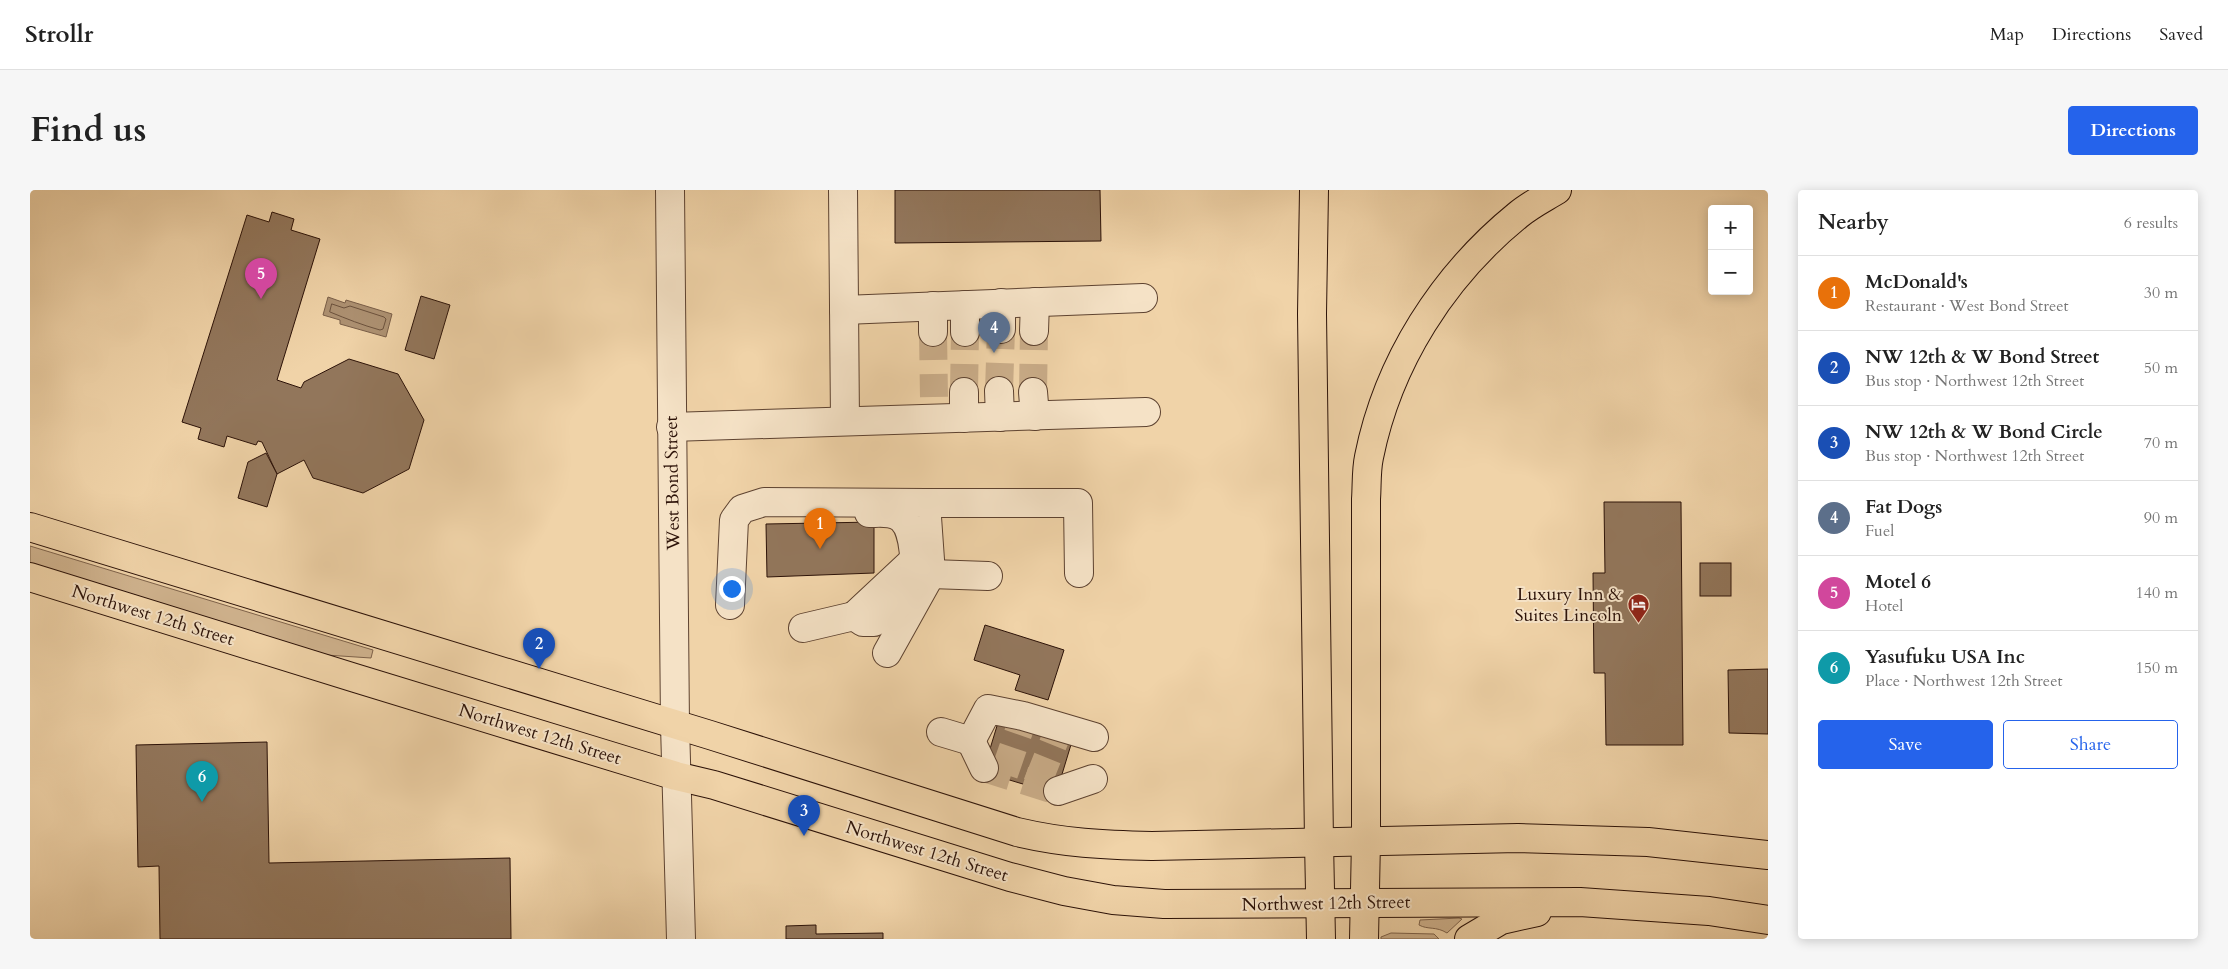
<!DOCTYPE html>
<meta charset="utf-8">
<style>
body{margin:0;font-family:Cardo,serif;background:#f6f6f6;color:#222}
.controls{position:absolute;right:15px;top:15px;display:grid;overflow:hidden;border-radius:5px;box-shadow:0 2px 12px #0003}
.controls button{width:45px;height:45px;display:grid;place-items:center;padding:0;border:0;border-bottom:1px solid #e0e0e0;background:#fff;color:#222;font:25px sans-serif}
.you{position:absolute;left:701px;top:398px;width:18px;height:18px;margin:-12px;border:4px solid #fff;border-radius:50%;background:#1a73e8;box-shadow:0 0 0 8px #1a73e833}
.badge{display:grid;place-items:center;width:32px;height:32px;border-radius:50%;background:#2563eb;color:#fff;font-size:16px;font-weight:700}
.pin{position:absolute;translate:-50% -41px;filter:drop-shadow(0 1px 2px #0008)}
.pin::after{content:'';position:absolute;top:26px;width:18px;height:15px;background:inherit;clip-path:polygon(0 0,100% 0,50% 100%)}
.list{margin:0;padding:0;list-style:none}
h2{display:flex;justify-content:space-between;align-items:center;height:65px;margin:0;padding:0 20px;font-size:21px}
h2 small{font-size:16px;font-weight:400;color:#767676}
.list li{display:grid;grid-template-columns:32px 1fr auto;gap:15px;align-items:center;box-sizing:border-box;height:75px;padding:0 20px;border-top:1px solid #e0e0e0}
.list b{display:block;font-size:19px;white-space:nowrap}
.list p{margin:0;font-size:16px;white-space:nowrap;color:#767676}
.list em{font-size:16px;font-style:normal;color:#767676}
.actions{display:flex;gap:10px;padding:15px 20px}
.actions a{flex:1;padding:11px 0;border:1px solid #2563eb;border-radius:5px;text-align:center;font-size:18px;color:#2563eb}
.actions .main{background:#2563eb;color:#fff}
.map{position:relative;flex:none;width:1738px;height:749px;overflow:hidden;border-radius:5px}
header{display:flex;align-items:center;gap:30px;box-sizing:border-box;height:70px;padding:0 25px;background:#fff;border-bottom:1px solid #e0e0e0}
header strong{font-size:24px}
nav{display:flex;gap:28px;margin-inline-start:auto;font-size:18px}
.intro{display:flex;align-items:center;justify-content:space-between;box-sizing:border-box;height:120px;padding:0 30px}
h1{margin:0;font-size:35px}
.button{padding:12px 22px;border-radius:5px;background:#2563eb;color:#fff;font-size:18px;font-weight:700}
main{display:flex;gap:30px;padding:0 30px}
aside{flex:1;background:#fff;border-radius:5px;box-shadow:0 2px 12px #0003}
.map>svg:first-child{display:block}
</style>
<header>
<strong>Strollr</strong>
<nav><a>Map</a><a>Directions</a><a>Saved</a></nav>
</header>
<div class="intro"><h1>Find us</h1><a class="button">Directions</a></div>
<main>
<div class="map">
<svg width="1738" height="749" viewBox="0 0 1738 749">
<rect width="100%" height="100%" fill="#f0d3a8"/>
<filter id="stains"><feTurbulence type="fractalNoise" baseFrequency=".004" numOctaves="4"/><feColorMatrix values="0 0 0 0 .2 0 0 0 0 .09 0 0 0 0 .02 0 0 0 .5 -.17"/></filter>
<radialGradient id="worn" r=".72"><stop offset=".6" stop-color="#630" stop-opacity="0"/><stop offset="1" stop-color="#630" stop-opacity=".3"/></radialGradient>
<g fill="#cfb28d" stroke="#7e624a">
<polygon points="0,356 343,460 341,468 296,465 0,375"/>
<path d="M1429 728 1432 729 1417 743C1406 736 1398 740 1389 735L1390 730Z"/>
<polygon points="1361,743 1404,744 1409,749 1351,749 1351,747"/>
</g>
<polygon fill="#ad9172" stroke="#795e48" points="298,107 315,113 316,110 362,124 356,147 310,134 310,130 293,125"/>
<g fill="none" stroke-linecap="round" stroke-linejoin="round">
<path stroke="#6c523d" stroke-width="1" d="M302 114 314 118 320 116 354 127 356 129 353 139 350 140C332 135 317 129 300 122Z"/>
</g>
<g fill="#92765b" stroke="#2c1208">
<polygon points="865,0 1070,0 1071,51 865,53"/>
<polygon points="242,22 264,29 261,40 290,49 247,190 271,198 274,192 319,169 368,184 394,230 379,279 333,303 283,288 274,270 247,284 232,252 228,251 226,255 197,246 194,257 168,249 171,238 152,232 217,25 239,32"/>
<polygon points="391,106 420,115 404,169 375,160"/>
<polygon points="236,263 247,284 237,317 208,308 218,272"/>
<polygon points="1574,312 1651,312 1653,555 1576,555 1575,483 1564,483 1563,383 1575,383"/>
<polygon points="844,332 844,383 737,387 736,334"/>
<rect x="1670" y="373" width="31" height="33"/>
<polygon points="955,435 1034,460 1018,510 985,500 990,485 944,470"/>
<polygon points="1738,479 1738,544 1699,543 1698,480"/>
<polygon points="970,526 1043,548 1026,604 953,582"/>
<polygon points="237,552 239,673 480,668 481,749 130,749 129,676 108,677 106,555"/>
<polygon points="786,735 786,744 853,743 853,749 756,749 756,736"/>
</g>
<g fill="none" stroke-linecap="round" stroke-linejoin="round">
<g stroke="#c9ac88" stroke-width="28" stroke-dasharray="28 14" stroke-linecap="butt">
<polyline points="903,142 904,207"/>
<polyline points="969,201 971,139"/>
<polyline points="934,202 935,142"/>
<polyline points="1003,202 1004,141"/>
<polyline points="954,578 1028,601"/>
<polyline points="974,584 992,532"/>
<polyline points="1007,594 1027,544"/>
</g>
<defs>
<g id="minor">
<polyline points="640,0 645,535 651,749"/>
<polyline points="813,0 815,231"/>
<polyline points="971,113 971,139"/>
<polyline points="935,115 935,142"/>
<polyline points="903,116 903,142"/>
<polyline points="814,120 1113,108"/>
<polyline points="1004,141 1005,112"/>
<polyline points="969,201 970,227"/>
<polyline points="1003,202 1005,226"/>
<polyline points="934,228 934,202"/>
<polyline points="641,237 1116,222"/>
<polyline points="896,313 1048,313 1049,383"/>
<polyline points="901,384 958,386"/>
<polyline points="700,415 704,330 712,319 734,312 896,313 901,384 857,463"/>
<polyline points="824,426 885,369"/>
<path d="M773 438 824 426 833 432H844C858 425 875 411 881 396 887 380 885 341 872 329 863 321 851 323 839 323"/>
<polyline points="911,542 941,551 958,519 993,526 1064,547"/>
<polyline points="941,551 954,578"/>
<polyline points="1028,601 1063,589"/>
</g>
<g id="major">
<path d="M0 337 680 545 987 642C1034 653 1073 655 1122 656L1488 648 1618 652 1738 665"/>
<polyline points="0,387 325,488 646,586 684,595 980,687 1034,701 1083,710 1134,714 1550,712 1679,721 1738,730"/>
<polyline points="1289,652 1291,749"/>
<polyline points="1334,749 1336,650"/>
<polyline points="1439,749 1471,730 1507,722"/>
</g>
<g id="highway">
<polyline points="1284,0 1282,124 1289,652"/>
<path d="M1336 650V309C1337 296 1336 281 1339 267 1358 172 1413 86 1488 25 1500 15 1514 8 1527 0"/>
</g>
</defs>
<use href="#minor" stroke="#5d4230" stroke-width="30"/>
<use href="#major" stroke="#2c1208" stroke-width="30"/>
<use href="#highway" stroke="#2c1208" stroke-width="30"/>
<use href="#minor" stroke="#f5e2c6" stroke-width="28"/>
<use href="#major" stroke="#f0d3a8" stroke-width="28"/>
<use href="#highway" stroke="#f0d3a8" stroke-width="28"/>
</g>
<defs>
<symbol id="hotel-pin" viewBox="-11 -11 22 30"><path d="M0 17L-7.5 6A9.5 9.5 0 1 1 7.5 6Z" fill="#8f2418" stroke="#f5e2c6"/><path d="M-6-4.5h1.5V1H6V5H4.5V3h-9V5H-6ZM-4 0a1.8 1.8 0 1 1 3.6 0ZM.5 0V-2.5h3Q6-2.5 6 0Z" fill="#fff"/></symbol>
</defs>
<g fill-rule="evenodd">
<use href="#hotel-pin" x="1596" y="402" width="25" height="34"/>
</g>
<g text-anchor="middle" stroke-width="4" stroke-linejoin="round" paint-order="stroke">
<g font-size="18" fill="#2c1208" stroke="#f5e2c6">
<text transform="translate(642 293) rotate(-91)" y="6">West Bond Street</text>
<text transform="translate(123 425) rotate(17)" y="6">Northwest 12th Street</text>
<text transform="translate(510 544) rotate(17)" y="6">Northwest 12th Street</text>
<text transform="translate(897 661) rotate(17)" y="6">Northwest 12th Street</text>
<text transform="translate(1296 713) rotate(-1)" y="6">Northwest 12th Street</text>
</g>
<g font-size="18" fill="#2c1208" stroke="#f5e2c6" text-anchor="end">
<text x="1592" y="410">Luxury Inn &amp;<tspan x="1592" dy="21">Suites Lincoln</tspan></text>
</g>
</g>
<rect width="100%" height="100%" filter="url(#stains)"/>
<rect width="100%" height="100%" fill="url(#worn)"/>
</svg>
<div class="controls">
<button>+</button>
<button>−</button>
</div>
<div class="you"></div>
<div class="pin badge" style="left:790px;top:359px;background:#e8710a">1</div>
<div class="pin badge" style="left:509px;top:479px;background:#1a4fb4">2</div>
<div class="pin badge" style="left:774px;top:646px;background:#1a4fb4">3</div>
<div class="pin badge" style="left:964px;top:163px;background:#5c6f8a">4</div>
<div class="pin badge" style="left:231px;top:109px;background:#d1479c">5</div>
<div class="pin badge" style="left:172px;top:612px;background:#0f9aa8">6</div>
</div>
<aside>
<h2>Nearby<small>6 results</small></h2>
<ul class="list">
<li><span class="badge" style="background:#e8710a">1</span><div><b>McDonald's</b><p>Restaurant · West Bond Street</p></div><em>30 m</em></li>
<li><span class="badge" style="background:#1a4fb4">2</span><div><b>NW 12th &amp; W Bond Street</b><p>Bus stop · Northwest 12th Street</p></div><em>50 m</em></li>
<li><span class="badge" style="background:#1a4fb4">3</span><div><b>NW 12th &amp; W Bond Circle</b><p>Bus stop · Northwest 12th Street</p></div><em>70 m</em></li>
<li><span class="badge" style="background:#5c6f8a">4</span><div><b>Fat Dogs</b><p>Fuel</p></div><em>90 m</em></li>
<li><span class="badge" style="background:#d1479c">5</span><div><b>Motel 6</b><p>Hotel</p></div><em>140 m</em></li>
<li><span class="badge" style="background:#0f9aa8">6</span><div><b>Yasufuku USA Inc</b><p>Place · Northwest 12th Street</p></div><em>150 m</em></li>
</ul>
<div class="actions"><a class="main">Save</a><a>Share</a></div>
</aside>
</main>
